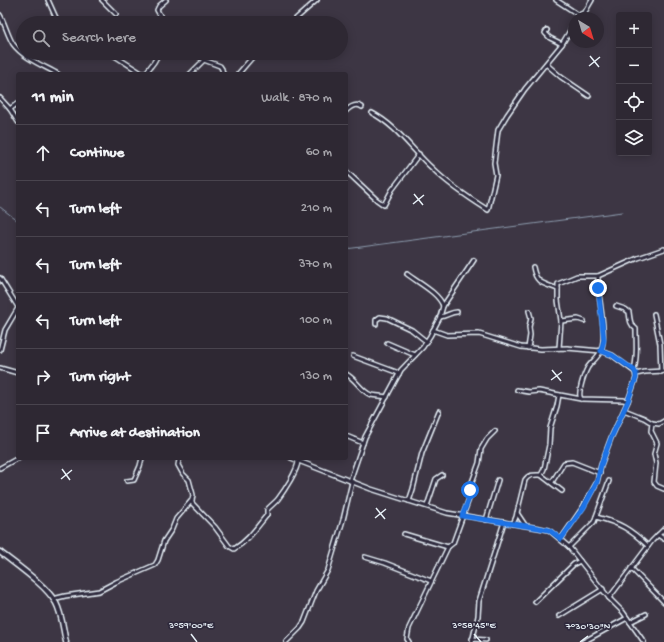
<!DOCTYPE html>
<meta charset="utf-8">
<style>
body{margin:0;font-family:"Gochi Hand",sans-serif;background:#3a343f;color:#f1f3f6}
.controls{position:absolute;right:12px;top:12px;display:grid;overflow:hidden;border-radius:4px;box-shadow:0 2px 10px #0003}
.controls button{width:36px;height:36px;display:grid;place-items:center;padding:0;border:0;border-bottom:1px solid #49444e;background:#2e2833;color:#f1f3f6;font:20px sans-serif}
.compass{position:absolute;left:568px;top:12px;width:36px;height:36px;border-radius:50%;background:#2e2833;box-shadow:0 2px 10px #0003;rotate:142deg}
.stop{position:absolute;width:12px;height:12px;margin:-9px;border:3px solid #1a73e8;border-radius:50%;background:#fff}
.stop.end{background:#1a73e8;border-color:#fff;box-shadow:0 1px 4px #0008}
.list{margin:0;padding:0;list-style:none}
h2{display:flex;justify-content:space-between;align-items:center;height:52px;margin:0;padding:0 16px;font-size:17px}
h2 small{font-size:13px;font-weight:400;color:#a7a6ac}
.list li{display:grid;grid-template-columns:26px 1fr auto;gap:12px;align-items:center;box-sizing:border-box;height:56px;padding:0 16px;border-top:1px solid #49444e}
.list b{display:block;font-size:15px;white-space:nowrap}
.list em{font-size:13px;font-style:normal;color:#a7a6ac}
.icon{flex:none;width:22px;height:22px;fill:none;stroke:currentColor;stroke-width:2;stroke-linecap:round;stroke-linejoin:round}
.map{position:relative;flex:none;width:664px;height:642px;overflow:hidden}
.search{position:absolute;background:#2e2833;box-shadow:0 2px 10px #0003;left:16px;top:16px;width:332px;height:44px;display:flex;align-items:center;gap:10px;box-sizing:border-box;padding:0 14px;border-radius:22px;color:#a7a6ac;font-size:15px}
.panel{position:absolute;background:#2e2833;box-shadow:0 2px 10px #0003;left:16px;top:72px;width:332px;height:388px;border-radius:4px}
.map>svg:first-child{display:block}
</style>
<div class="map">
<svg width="664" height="642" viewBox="0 0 664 642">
<rect width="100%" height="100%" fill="#3d3644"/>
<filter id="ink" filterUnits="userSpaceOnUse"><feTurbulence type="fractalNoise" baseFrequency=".025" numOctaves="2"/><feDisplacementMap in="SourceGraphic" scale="8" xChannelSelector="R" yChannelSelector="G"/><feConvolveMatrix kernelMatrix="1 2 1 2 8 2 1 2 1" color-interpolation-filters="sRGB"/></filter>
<g filter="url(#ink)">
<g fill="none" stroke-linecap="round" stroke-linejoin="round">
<g stroke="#8d9cae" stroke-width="1">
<polyline points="0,207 18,221"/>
<polyline points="346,249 622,212"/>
</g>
<defs>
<g id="street">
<polyline points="48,0 57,20"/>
<polyline points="102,0 116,14"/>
<polyline points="556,0 579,15 585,12 592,0"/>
<path d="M0 15C5 24 8 36 13 44 23 58 44 66 58 74"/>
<polyline points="48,23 54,19 61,23"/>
<polyline points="164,23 161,17 157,10 159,6 166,0"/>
<polyline points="291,23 317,0"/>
<polyline points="547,30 545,33 550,38 562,44"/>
<polyline points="110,53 143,74"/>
<polyline points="194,53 204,60 220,66 222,69 223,74"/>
<polyline points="546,64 561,77 589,96"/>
<polyline points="145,74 154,62 159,53"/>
<polyline points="190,74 204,60"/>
<polyline points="238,74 256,53"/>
<polyline points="0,98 10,109 18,103"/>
<polyline points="10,109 18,122"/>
<path d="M346 111C351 106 356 103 362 107"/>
<path d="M372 113C397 126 412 150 433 169 449 185 469 198 488 210L496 175 494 163 498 130 507 115 525 89 562 44 574 24"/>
<polyline points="346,171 377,200 384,205 392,190 419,154"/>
<path d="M533 267C536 284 543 283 558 289"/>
<path d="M407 274C417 282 439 293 443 306"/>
<polyline points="0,278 18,307"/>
<path d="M616 306 625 309 629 312C630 320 630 325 636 329 636 344 638 355 634 370"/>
<polyline points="654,314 660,344 661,372"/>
<path d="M440 317C447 316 451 312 457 312"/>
<polyline points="561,321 578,319 584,321"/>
<polyline points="376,324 376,320 380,317 387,318 412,330 427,342"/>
<polyline points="433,330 447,335 479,334 521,347 541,349 567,348 601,351 612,355 635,372 636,378 628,401 611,438 601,465 597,482 583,507 561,539"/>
<polyline points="387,343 415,355"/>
<polyline points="528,348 530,335 529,327 531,318 529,311"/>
<polyline points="559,348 561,321 558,300 558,284 577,276 598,276 638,258 664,249"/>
<polyline points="0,350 5,330 18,308"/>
<polyline points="353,356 396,372 399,374"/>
<polyline points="0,368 18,373"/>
<path d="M346 374C356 379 361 391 371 395 376 396 382 396 387 397"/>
<polyline points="636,374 645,372 664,371"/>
<polyline points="517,390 529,392 539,391 581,399 623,400 628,401"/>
<path d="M581 399C577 394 584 374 588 367 592 361 599 357 601 350 608 333 597 296 598 276"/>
<polyline points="624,410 644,418 652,423 659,424 664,421"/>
<polyline points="652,423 651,431 657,443 654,454 656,463 654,482 657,486 664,489"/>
<polyline points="346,436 363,443"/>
<polyline points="291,458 371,489 447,513 539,528 549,530 569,547 609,598 623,612 644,642"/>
<polyline points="0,468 18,458"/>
<polyline points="541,475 544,469 549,445 550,428 557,406 559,395"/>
<polyline points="127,481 134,480 140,466 142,458"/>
<polyline points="350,481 365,437 401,370 423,347 430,336 440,317 443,306 474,260"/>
<polyline points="552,482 564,463 572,462 600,473"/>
<path d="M192 500V503L215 527 229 546 234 549C248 541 257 527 267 515V510C270 506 275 503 278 499 284 491 298 470 298 461"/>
<polyline points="409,501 413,489 422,453 439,411"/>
<polyline points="427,506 436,479 442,475"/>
<polyline points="517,513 525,525"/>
<path d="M596 517C620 523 630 529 648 546"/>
<polyline points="486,520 498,480"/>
<path d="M513 524 516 517 525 480C529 474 534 475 541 475L562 491"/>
<polyline points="404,534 448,547 453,543 470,496 471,485 479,463 481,449 487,439 495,431"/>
<polyline points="658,535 664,539"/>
<polyline points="569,547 594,522 609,481"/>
<polyline points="365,557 385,563 431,581"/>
<polyline points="631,568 664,602"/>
<polyline points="609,598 652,541 664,529"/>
<polyline points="53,599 65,596 99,591 116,582 155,565 158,560 164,541 172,529 176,519 192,500 193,495 189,480 183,474 178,465 179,460 181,458"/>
<polyline points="535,602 574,564 580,561"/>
<polyline points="559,616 603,589"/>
<polyline points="630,622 646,614"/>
<polyline points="472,639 486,640"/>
<polyline points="286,642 300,628 304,622 316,591 328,570 343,520 352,482"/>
<polyline points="409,642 407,639 409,628 448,547"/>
<polyline points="472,642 478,616 479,601 504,522"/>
<polyline points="583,642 627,618"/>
</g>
<path id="secondary" d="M0 552C16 565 46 585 56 603 62 614 63 629 66 642"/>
</defs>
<use href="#street" stroke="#e8f1f8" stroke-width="6"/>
<use href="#secondary" stroke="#e8f1f8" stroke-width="7"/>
<use href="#street" stroke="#2f2a3d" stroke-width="3"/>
<use href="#secondary" stroke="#2f2a3d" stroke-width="4"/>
</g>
</g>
<g fill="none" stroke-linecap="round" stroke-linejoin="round" filter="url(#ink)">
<polyline stroke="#1a73e8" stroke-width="5" points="470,490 470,496 462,516 539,528 549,530 561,539 584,507 597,482 601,465 611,438 628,401 636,378 636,374 634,370 612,355 601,351 604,340 598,288"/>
</g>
<path fill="none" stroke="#e8f1f8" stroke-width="1.5" d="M590 56 599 67M589 66 600 57M414 194 423 205M413 204 424 195M552 370 561 381M551 380 562 372M62 469 70 480M61 479 72 470M376 508 385 519M375 518 386 509M191 634 197 642M474 634 481 642M580 642 588 636"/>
<g font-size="10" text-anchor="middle" fill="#e8f1f8" stroke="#2f2a3d" stroke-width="3.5" stroke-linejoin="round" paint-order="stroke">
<text x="191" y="628">3°59'00"E</text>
<text x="474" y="628">3°58'45"E</text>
<text x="588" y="629">7°30'30"N</text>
</g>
</svg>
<div class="controls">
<button>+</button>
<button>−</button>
<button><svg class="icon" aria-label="locate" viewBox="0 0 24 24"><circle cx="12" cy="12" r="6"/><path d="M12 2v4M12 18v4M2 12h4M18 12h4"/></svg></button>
<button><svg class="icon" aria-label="layers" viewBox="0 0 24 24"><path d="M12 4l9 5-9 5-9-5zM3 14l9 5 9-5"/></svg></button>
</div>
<svg class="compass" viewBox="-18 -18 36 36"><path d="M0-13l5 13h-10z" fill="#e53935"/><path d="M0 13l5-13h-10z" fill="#a7a6ac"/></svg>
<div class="stop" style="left:470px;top:490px"></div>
<div class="stop end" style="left:598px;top:288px"></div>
<div class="search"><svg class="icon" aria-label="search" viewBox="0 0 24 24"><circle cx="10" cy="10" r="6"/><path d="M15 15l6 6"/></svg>Search here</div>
<section class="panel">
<h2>11 min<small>Walk · 870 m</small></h2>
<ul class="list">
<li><svg class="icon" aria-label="ahead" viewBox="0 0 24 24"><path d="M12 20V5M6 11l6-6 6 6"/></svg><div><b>Continue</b></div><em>60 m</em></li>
<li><svg class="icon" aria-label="left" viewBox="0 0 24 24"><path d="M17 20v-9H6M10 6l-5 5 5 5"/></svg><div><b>Turn left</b></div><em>210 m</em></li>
<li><svg class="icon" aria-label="left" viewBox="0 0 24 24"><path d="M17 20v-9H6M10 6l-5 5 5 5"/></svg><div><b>Turn left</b></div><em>370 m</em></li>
<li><svg class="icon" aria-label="left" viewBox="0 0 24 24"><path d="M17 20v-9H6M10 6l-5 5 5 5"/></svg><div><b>Turn left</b></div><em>100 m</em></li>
<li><svg class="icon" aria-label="right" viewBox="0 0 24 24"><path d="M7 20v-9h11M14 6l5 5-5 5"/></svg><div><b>Turn right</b></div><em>130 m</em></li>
<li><svg class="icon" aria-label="arrive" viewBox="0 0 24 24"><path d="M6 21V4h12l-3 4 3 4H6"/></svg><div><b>Arrive at destination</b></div></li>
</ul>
</section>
</div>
